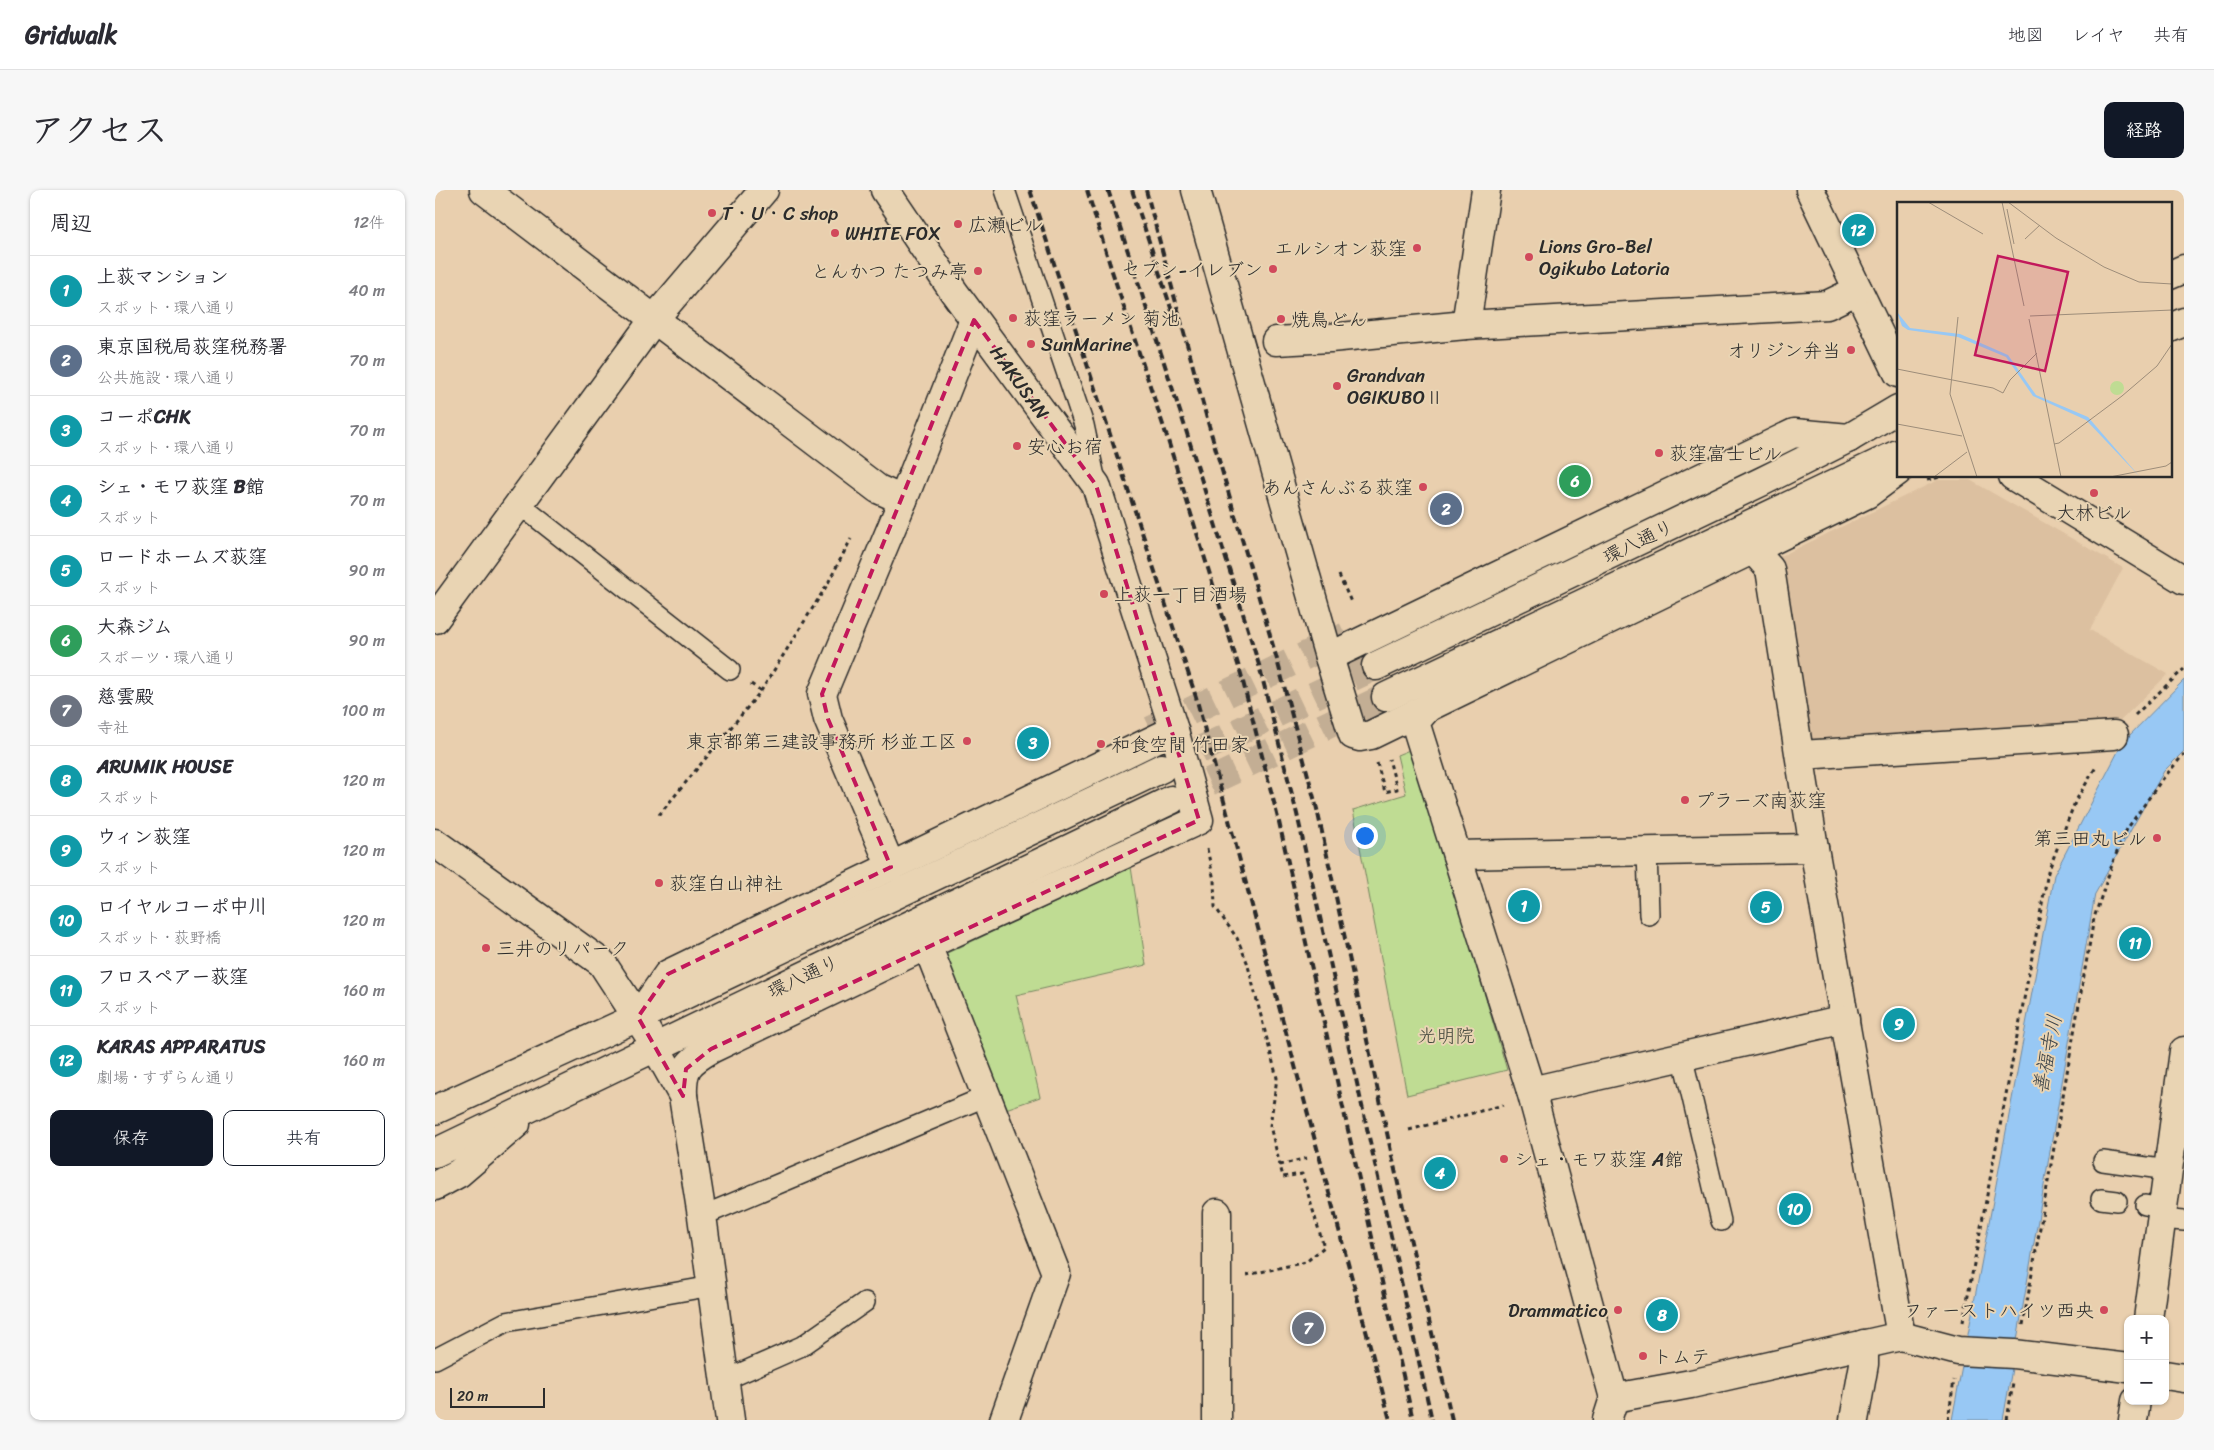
<!DOCTYPE html>
<html lang="ja">
<meta charset="utf-8">
<style>
body{margin:0;font-family:Sriracha,"Klee One",sans-serif;background:#f7f7f7;color:#2b2b33}
.controls{position:absolute;right:15px;bottom:15px;display:grid;overflow:hidden;border-radius:10px;box-shadow:0 1px 4px #0004}
.controls button{width:45px;height:45px;display:grid;place-items:center;padding:0;border:0;border-bottom:1px solid #e1e1e2;background:#fff;color:#2b2b33;font:25px sans-serif}
.scale{position:absolute;left:15px;bottom:12px;width:95px;box-sizing:border-box;padding-left:5px;border:2px solid #2b2b2b;border-top:0;font-size:14px;line-height:18px;white-space:nowrap;color:#2b2b2b;-webkit-text-stroke:4px #e9d4b3;paint-order:stroke}
.you{position:absolute;left:929px;top:645px;width:18px;height:18px;margin:-12px;border:4px solid #fff;border-radius:50%;background:#1a73e8;box-shadow:0 0 0 8px #1a73e833}
.badge{display:grid;place-items:center;width:32px;height:32px;border-radius:50%;background:#111827;color:#fff;font-size:16px;font-weight:700}
.pin{position:absolute;translate:-50% -50%;border:2px solid #fff;box-shadow:0 1px 5px #0006}
.list{margin:0;padding:0;list-style:none}
h2{display:flex;justify-content:space-between;align-items:center;height:65px;margin:0;padding:0 20px;font-size:21px}
h2 small{font-size:16px;font-weight:400;color:#7c7c81}
.list li{display:grid;grid-template-columns:32px 1fr auto;gap:15px;align-items:center;box-sizing:border-box;height:70px;padding:0 20px;border-top:1px solid #e1e1e2}
.list b{display:block;font-size:19px;white-space:nowrap}
.list p{margin:0;font-size:16px;white-space:nowrap;color:#7c7c81}
.list em{font-size:16px;font-style:normal;color:#7c7c81}
.actions{display:flex;gap:10px;padding:15px 20px}
.actions a{flex:1;padding:11px 0;border:1px solid #111827;border-radius:10px;text-align:center;font-size:18px;color:#111827}
.actions .main{background:#111827;color:#fff}
.map{position:relative;flex:none;width:1749px;height:1230px;overflow:hidden;border-radius:10px}
header{display:flex;align-items:center;gap:30px;box-sizing:border-box;height:70px;padding:0 25px;background:#fff;border-bottom:1px solid #e1e1e2}
header strong{font-size:24px}
nav{display:flex;gap:28px;margin-inline-start:auto;font-size:18px}
.intro{display:flex;align-items:center;justify-content:space-between;box-sizing:border-box;height:120px;padding:0 30px}
h1{margin:0;font-size:35px}
.button{padding:12px 22px;border-radius:10px;background:#111827;color:#fff;font-size:18px;font-weight:700}
main{display:flex;gap:30px;padding:0 30px}
aside{flex:1;background:#fff;border-radius:10px;box-shadow:0 1px 4px #0004}
.map>svg:first-child{display:block}
</style>
<header>
<strong>Gridwalk</strong>
<nav><a>地図</a><a>レイヤ</a><a>共有</a></nav>
</header>
<div class="intro"><h1>アクセス</h1><a class="button">経路</a></div>
<main>
<aside>
<h2>周辺<small>12件</small></h2>
<ul class="list">
<li><span class="badge" style="background:#0f9aa8">1</span><div><b>上荻マンション</b><p>スポット · 環八通り</p></div><em>40 m</em></li>
<li><span class="badge" style="background:#5c6f8a">2</span><div><b>東京国税局荻窪税務署</b><p>公共施設 · 環八通り</p></div><em>70 m</em></li>
<li><span class="badge" style="background:#0f9aa8">3</span><div><b>コーポCHK</b><p>スポット · 環八通り</p></div><em>70 m</em></li>
<li><span class="badge" style="background:#0f9aa8">4</span><div><b>シェ・モワ荻窪 B館</b><p>スポット</p></div><em>70 m</em></li>
<li><span class="badge" style="background:#0f9aa8">5</span><div><b>ロードホームズ荻窪</b><p>スポット</p></div><em>90 m</em></li>
<li><span class="badge" style="background:#2e9e5b">6</span><div><b>大森ジム</b><p>スポーツ · 環八通り</p></div><em>90 m</em></li>
<li><span class="badge" style="background:#6b7280">7</span><div><b>慈雲殿</b><p>寺社</p></div><em>100 m</em></li>
<li><span class="badge" style="background:#0f9aa8">8</span><div><b>ARUMIK HOUSE</b><p>スポット</p></div><em>120 m</em></li>
<li><span class="badge" style="background:#0f9aa8">9</span><div><b>ウィン荻窪</b><p>スポット</p></div><em>120 m</em></li>
<li><span class="badge" style="background:#0f9aa8">10</span><div><b>ロイヤルコーポ中川</b><p>スポット · 荻野橋</p></div><em>120 m</em></li>
<li><span class="badge" style="background:#0f9aa8">11</span><div><b>フロスペアー荻窪</b><p>スポット</p></div><em>160 m</em></li>
<li><span class="badge" style="background:#0f9aa8">12</span><div><b>KARAS APPARATUS</b><p>劇場 · すずらん通り</p></div><em>160 m</em></li>
</ul>
<div class="actions"><a class="main">保存</a><a>共有</a></div>
</aside>
<div class="map">
<svg width="1749" height="1230" viewBox="0 0 1749 1230">
<rect width="100%" height="100%" fill="#e9cfae"/>
<filter id="ink" filterUnits="userSpaceOnUse"><feTurbulence type="fractalNoise" baseFrequency=".02" numOctaves="2"/><feDisplacementMap in="SourceGraphic" scale="10" xChannelSelector="R" yChannelSelector="G"/><feConvolveMatrix kernelMatrix="1 2 1 2 8 2 1 2 1" color-interpolation-filters="sRGB"/></filter>
<g filter="url(#ink)">
<polygon fill="#dcc0a0" points="1503,290 1535,290 1688,378 1655,440 1733,484 1678,538 1372,551 1342,368"/>
<g fill="#bfdc93" stroke="#75845f">
<polygon points="977,559 1072,880 972,905 918,620 971,604 962,565"/>
<polygon points="696,677 711,775 581,805 605,907 568,920 510,764"/>
</g>
<polygon fill="#98c8f4" stroke="#6c89a4" points="1749,490 1749,561 1729,581 1660,704 1568,1230 1517,1230 1619,685 1688,552"/>
<g fill="none" stroke-linecap="round" stroke-linejoin="round">
<polyline stroke="#c3ae94" stroke-width="28" stroke-dasharray="28 14" stroke-linecap="butt" points="716,540 911,446"/>
<g stroke="#c3ae94" stroke-width="28" stroke-dasharray="28 14" stroke-linecap="butt">
<polyline points="727,578 941,476"/>
<polyline points="736,610 951,507"/>
</g>
<defs>
<g id="service">
<polyline points="570,0 649,235 660,287"/>
<polyline points="84,314 295,480"/>
<polyline points="1212,661 1214,725"/>
<polyline points="1247,865 1286,1031"/>
<polyline points="1668,971 1733,980"/>
<polyline points="1666,1009 1682,1011"/>
<polyline points="1710,1015 1727,1018"/>
<polyline points="267,1026 552,906"/>
<polyline points="1726,1029 1749,1031"/>
<polyline points="0,1169 71,1132 277,1096"/>
<polyline points="290,1190 367,1156 430,1112"/>
</g>
<g id="minor">
<polyline points="49,0 443,299 468,310"/>
<polyline points="450,0 519,102 661,295 739,540"/>
<polyline points="1375,0 1463,183"/>
<polyline points="1031,135 1051,0"/>
<polyline points="841,151 895,148 1031,135 1392,115 1423,100"/>
<polyline points="1318,360 1335,379 1379,658 1466,1146"/>
<polyline points="0,429 220,128 329,0"/>
<polyline points="993,517 980,532 1096,901 1179,1208 1172,1230"/>
<polyline points="1366,565 1679,545"/>
<polyline points="0,653 167,773 212,842 248,906 267,1026 295,1230"/>
<polyline points="1022,665 1379,658"/>
<polyline points="456,677 393,529 387,504 468,310 539,130"/>
<polyline points="492,755 621,1083 569,1230"/>
<polyline points="1096,901 1410,829"/>
<polyline points="1713,1129 1749,861"/>
<polyline points="1730,1185 1749,1188"/>
<polyline points="1179,1208 1256,1194 1466,1146 1523,1161 1579,1164 1693,1178"/>
<polyline points="782,1230 782,1023"/>
<polyline points="1419,1230 1429,1174 1429,1154"/>
<polyline points="1698,1230 1701,1211"/>
</g>
<g id="tertiary">
<polyline points="761,0 894,467"/>
<polyline points="1578,286 1749,390"/>
</g>
<g id="primary">
<polyline points="1735,85 1749,79"/>
<polyline points="1735,138 1749,132"/>
<polyline points="1414,248 1359,243 894,467 918,545 925,547 936,545 1432,304 1463,281"/>
<polyline points="941,476 1328,291 1414,248 1463,219"/>
<polyline points="951,507 1463,264"/>
<path d="M203 827 233 784 739 540 764 630 492 755 276 859C252 873 247 878 248 906"/>
<polyline points="0,920 203,827 727,578"/>
<polyline points="0,963 736,610"/>
<polyline points="0,996 24,983 81,934"/>
</g>
</defs>
<use href="#service" stroke="#2b2b2b" stroke-width="22"/>
<use href="#minor" stroke="#2b2b2b" stroke-width="31"/>
<use href="#tertiary" stroke="#2b2b2b" stroke-width="31"/>
<use href="#primary" stroke="#2b2b2b" stroke-width="31"/>
<g stroke="#2b2b2b" stroke-width="3" stroke-dasharray="4 4" stroke-linecap="butt">
<polyline points="1492,290 1509,286"/>
<polyline points="904,385 916,412"/>
<polyline points="316,494 326,501"/>
<polyline points="1700,525 1749,479"/>
<polyline points="942,573 950,602 962,599 954,569"/>
<polyline points="224,625 326,501 392,395 416,349"/>
<polyline points="772,659 779,690 780,717 802,748 812,772 842,888 835,936 848,987 867,984 889,1057 871,1072 812,1085"/>
<polyline points="974,940 1068,915"/>
<polyline points="845,975 872,968"/>
<polyline points="1528,1132 1613,682 1640,612 1661,577"/>
<polyline points="1588,1135 1659,728 1679,669 1692,639 1726,591 1749,564"/>
<polyline points="1513,1230 1519,1190"/>
<polyline points="1572,1230 1578,1193"/>
</g>
<use href="#service" stroke="#e9d4b3" stroke-width="19"/>
<use href="#minor" stroke="#e9d4b3" stroke-width="28"/>
<use href="#tertiary" stroke="#e9d4b3" stroke-width="28"/>
<use href="#primary" stroke="#e9d4b3" stroke-width="28"/>
<g stroke="#2b2b2b" stroke-width="4" stroke-dasharray="8 4" stroke-linecap="butt">
<polyline points="595,0 761,507 955,1230"/>
<polyline points="652,0 676,78 731,244 806,484 844,632 978,1230"/>
<polyline points="673,0 750,237 824,475 862,624 997,1230"/>
<polyline points="697,0 737,121"/>
<polyline points="711,0 772,229 841,466 882,619 970,1026 1017,1230"/>
</g>
</g>
</g>
<path fill="none" stroke="#c2185b" stroke-width="4" stroke-dasharray="10 6" stroke-linejoin="round" d="M539 130 661 295 764 630 276 859 251 879 248 906 203 827 233 784 456 677 393 529 387 504Z"/>
<g fill="#d1495b" stroke="#e9d4b3" stroke-width="2">
<circle cx="277" cy="23" r="5"/>
<circle cx="523" cy="34" r="5"/>
<circle cx="400" cy="43" r="5"/>
<circle cx="982" cy="58" r="5"/>
<circle cx="1094" cy="67" r="5"/>
<circle cx="838" cy="79" r="5"/>
<circle cx="543" cy="81" r="5"/>
<circle cx="578" cy="128" r="5"/>
<circle cx="846" cy="129" r="5"/>
<circle cx="596" cy="154" r="5"/>
<circle cx="1416" cy="160" r="5"/>
<circle cx="902" cy="196" r="5"/>
<circle cx="582" cy="256" r="5"/>
<circle cx="1224" cy="263" r="5"/>
<circle cx="988" cy="297" r="5"/>
<circle cx="1659" cy="303" r="5"/>
<circle cx="669" cy="404" r="5"/>
<circle cx="532" cy="551" r="5"/>
<circle cx="666" cy="554" r="5"/>
<circle cx="1250" cy="610" r="5"/>
<circle cx="1722" cy="648" r="5"/>
<circle cx="224" cy="693" r="5"/>
<circle cx="51" cy="758" r="5"/>
<circle cx="1069" cy="969" r="5"/>
<circle cx="1183" cy="1120" r="5"/>
<circle cx="1669" cy="1120" r="5"/>
<circle cx="1208" cy="1166" r="5"/>
</g>
<g text-anchor="middle" stroke-width="4" stroke-linejoin="round" paint-order="stroke">
<g font-size="19" fill="#2b2b2b" stroke="#e9d4b3" text-anchor="start">
<text x="287" y="30">T・U・C shop</text>
<text x="533" y="41">広瀬ビル</text>
<text x="410" y="50">WHITE FOX</text>
<text x="1104" y="63">Lions Gro-Bel<tspan x="1104" dy="22">Ogikubo Latoria</tspan></text>
<text x="972" y="65" text-anchor="end">エルシオン荻窪</text>
<text x="828" y="86" text-anchor="end">セブン-イレブン</text>
<text x="533" y="88" text-anchor="end">とんかつ たつみ亭</text>
<text x="588" y="135">荻窪ラーメン 菊池</text>
<text x="856" y="136">焼鳥どん</text>
<text x="606" y="161">SunMarine</text>
<text x="1406" y="167" text-anchor="end">オリジン弁当</text>
<text x="912" y="192">Grandvan<tspan x="912" dy="22">OGIKUBOⅡ</tspan></text>
<text x="592" y="263">安心お宿</text>
<text x="1234" y="270">荻窪富士ビル</text>
<text x="978" y="304" text-anchor="end">あんさんぶる荻窪</text>
<text x="1659" y="329" text-anchor="middle">大林ビル</text>
<text x="679" y="411">上荻一丁目酒場</text>
<text x="522" y="558" text-anchor="end">東京都第三建設事務所 杉並工区</text>
<text x="676" y="561">和食空間 竹田家</text>
<text x="1260" y="617">プラーズ南荻窪</text>
<text x="1712" y="655" text-anchor="end">第三田丸ビル</text>
<text x="234" y="700">荻窪白山神社</text>
<text x="61" y="765">三井のリパーク</text>
<text x="1079" y="976">シェ・モワ荻窪 A館</text>
<text x="1173" y="1127" text-anchor="end">Drammatico</text>
<text x="1659" y="1127" text-anchor="end">ファーストハイツ西央</text>
<text x="1218" y="1173">トムテ</text>
</g>
<g font-size="19" fill="#2b2b2b" stroke="#e9d4b3">
<text transform="translate(585 192) rotate(54)" y="7">HAKUSAN</text>
<text transform="translate(1203 351) rotate(-26)" y="7">環八通り</text>
<text transform="translate(368 786) rotate(-25)" y="7">環八通り</text>
</g>
<g font-size="19" fill="#41463b" stroke="#e9d4b3">
<text x="1011" y="852">光明院</text>
</g>
<g font-size="20" font-style="italic" fill="#3b4349" stroke="#e9d4b3">
<text transform="translate(1612 864) rotate(-79)" y="7">善福寺川</text>
</g>
</g>
<g transform="translate(1462 12)">
<rect width="275" height="275" fill="#e9cfae"/>
<path d="M213 186a7 7 0 1 1 14 0a7 7 0 1 1-14 0Z" fill="#bfdc93"/>
<path d="M0 110 13 126 63 132 111 153 139 193 191 215 243 275 189 218 136 194 109 155 61 135 11 128 5 124Z" fill="#98c8f4"/>
<path fill="none" stroke="#9d8d7a" stroke-width="1" d="M31 0 86 32M105 0 127 104M111 0 159 36 207 65 242 80 275 82M110 7 117 42M128 37 143 23M133 114 275 108M61 115 53 192 80 275M132 117 164 275M0 167 96 186 106 191 113 178 140 151M0 222 65 234M157 242 162 241 225 194 260 164 275 142M37 275 70 250M213 275 269 264 275 260"/>
<path fill="#c2185b" fill-opacity="0.15" stroke="#c2185b" stroke-width="2.5" d="M101 54 171 70 148 169 78 153Z"/>
<rect width="275" height="275" fill="none" stroke="#2b2b2b" stroke-width="2.5"/>
</g>
</svg>
<div class="controls">
<button>+</button>
<button>−</button>
</div>
<div class="scale">20 m</div>
<div class="you"></div>
<div class="pin badge" style="left:1089px;top:716px;background:#0f9aa8">1</div>
<div class="pin badge" style="left:1011px;top:319px;background:#5c6f8a">2</div>
<div class="pin badge" style="left:598px;top:553px;background:#0f9aa8">3</div>
<div class="pin badge" style="left:1005px;top:983px;background:#0f9aa8">4</div>
<div class="pin badge" style="left:1331px;top:717px;background:#0f9aa8">5</div>
<div class="pin badge" style="left:1140px;top:291px;background:#2e9e5b">6</div>
<div class="pin badge" style="left:873px;top:1138px;background:#6b7280">7</div>
<div class="pin badge" style="left:1227px;top:1125px;background:#0f9aa8">8</div>
<div class="pin badge" style="left:1464px;top:834px;background:#0f9aa8">9</div>
<div class="pin badge" style="left:1360px;top:1019px;background:#0f9aa8">10</div>
<div class="pin badge" style="left:1700px;top:753px;background:#0f9aa8">11</div>
<div class="pin badge" style="left:1423px;top:40px;background:#0f9aa8">12</div>
</div>
</main>
